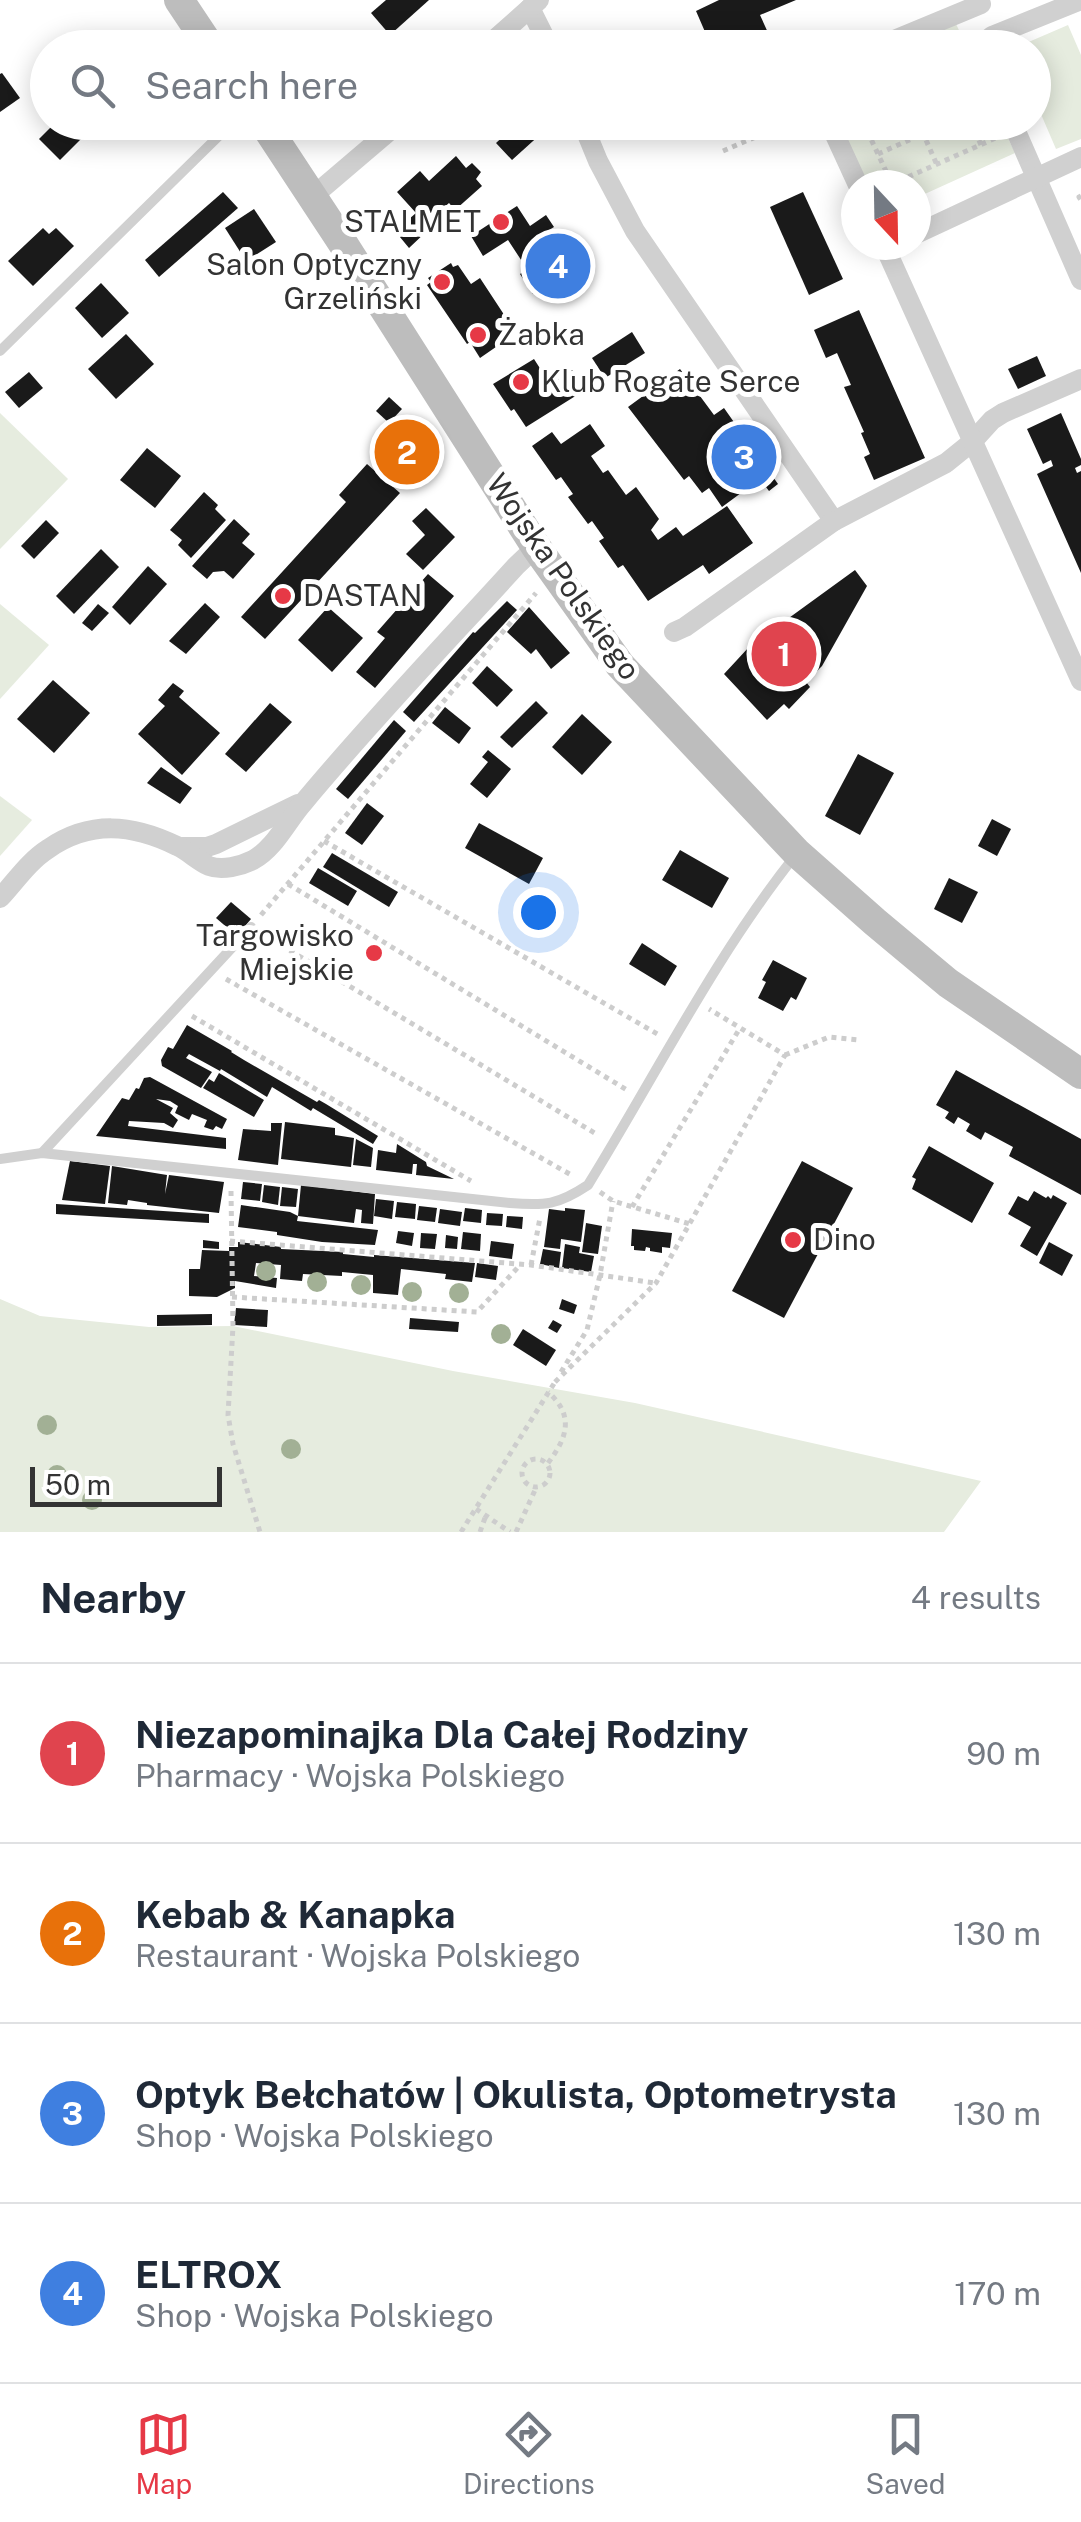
<!DOCTYPE html>
<meta charset="utf-8">
<style>
body{margin:0;font-family:"Public Sans",sans-serif;background:#f2f2f3;color:#1f2937}
.compass{position:absolute;left:841px;top:170px;width:90px;height:90px;border-radius:50%;background:#fff;box-shadow:0 5px 25px #0003;rotate:158deg}
.scale{position:absolute;left:30px;bottom:25px;width:192px;box-sizing:border-box;padding-left:10px;border:5px solid #333;border-top:0;font-size:28px;line-height:35px;white-space:nowrap;color:#333;-webkit-text-stroke:8px #fff;paint-order:stroke}
.you{position:absolute;left:538px;top:912px;width:35px;height:35px;margin:-25px;border:8px solid #fff;border-radius:50%;background:#1a73e8;box-shadow:0 0 0 15px #1a73e833}
.badge{display:grid;place-items:center;width:65px;height:65px;border-radius:50%;background:#e63946;color:#fff;font-size:32px;font-weight:700}
.pin{position:absolute;translate:-50% -50%;border:5px solid #fff;box-shadow:0 2px 10px #0006}
.list{margin:0;padding:0;list-style:none}
h2{display:flex;justify-content:space-between;align-items:center;height:130px;margin:0;padding:0 40px;font-size:42px}
h2 small{font-size:32px;font-weight:400;color:#747a83}
.list li{display:grid;grid-template-columns:65px 1fr auto;gap:30px;align-items:center;box-sizing:border-box;height:180px;padding:0 40px;border-top:2px solid #e0e1e3}
.list b{display:block;font-size:38px;white-space:nowrap}
.list p{margin:0;font-size:32px;white-space:nowrap;color:#747a83}
.list em{font-size:32px;font-style:normal;color:#747a83}
.icon{flex:none;width:55px;height:55px;fill:none;stroke:currentColor;stroke-width:2;stroke-linecap:round;stroke-linejoin:round}
.map{position:relative;flex:none;width:1081px;height:1532px;overflow:hidden}
.search{position:absolute;background:#fff;box-shadow:0 5px 25px #0003;left:30px;right:30px;top:30px;height:110px;display:flex;align-items:center;gap:25px;box-sizing:border-box;padding:0 35px;border-radius:55px;color:#747a83;font-size:38px}
.sheet{height:850px;background:#fff}
nav{display:flex;justify-content:space-around;align-items:center;box-sizing:border-box;height:140px;border-top:2px solid #e0e1e3;background:#fff;font-size:28px;color:#747a83}
nav a{display:grid;justify-items:center;gap:5px}
nav .on{color:#e63946}
.map>svg:first-child{display:block}
</style>
<div class="map">
<svg width="1081" height="1532" viewBox="0 0 1081 1532">
<rect width="100%" height="100%" fill="#fff"/>
<g fill="#e6ecdf">
<polygon points="956,24 967,47 905,48"/>
<polygon points="1068,25 1081,55 1081,139 1056,149 1034,98 1034,48 1017,47"/>
<polygon points="839,123 1001,123 1015,153 916,198 916,185 867,185"/>
<polygon points="0,413 68,479 0,549"/>
<polygon points="0,604 49,645 0,699"/>
<polygon points="0,796 32,820 0,856"/>
<polygon points="0,1299 40,1316 149,1327 233,1326 453,1371 635,1403 981,1481 944,1532 0,1532"/>
</g>
<g fill="#1a1a1a">
<polygon points="386,0 429,0 390,35 371,13"/>
<polygon points="719,0 796,0 760,15 775,48 712,48 696,11"/>
<polygon points="2,73 20,98 0,112 0,74"/>
<polygon points="56,122 89,122 93,127 60,160 39,139"/>
<polygon points="515,122 538,122 543,132 512,160 496,143 509,131 512,135 519,127"/>
<polygon points="456,156 466,168 472,163 481,172 476,179 482,186 455,210 449,203 441,210 445,214 409,248 395,231 416,213 397,192 420,171 429,181"/>
<polygon points="223,192 238,208 159,277 145,260"/>
<polygon points="803,192 843,279 809,295 770,207"/>
<polygon points="517,206 530,226 546,215 554,227 544,233 555,251 560,248 577,274 545,295 541,289 533,294 520,274 527,269 508,240 483,256 471,236"/>
<polygon points="254,209 276,242 246,261 225,228"/>
<polygon points="43,228 49,234 56,228 74,246 33,286 8,261"/>
<polygon points="451,263 453,267 458,265 471,284 480,278 516,333 480,358 470,342 467,344 427,285 431,282 428,278"/>
<polygon points="101,283 129,313 102,338 75,308"/>
<polygon points="859,310 925,458 874,480 864,457 870,454 861,433 864,432 844,387 851,385 837,353 826,358 814,330"/>
<polygon points="632,332 645,353 605,378 592,358"/>
<polygon points="126,334 154,364 116,399 88,369"/>
<polygon points="1037,356 1046,376 1018,389 1008,369"/>
<polygon points="534,359 550,384 572,370 585,390 526,427 514,409 511,411 493,384"/>
<polygon points="680,369 714,415 724,408 743,435 728,447 741,464 756,453 778,484 769,491 760,479 722,507 709,488 702,493 689,476 684,480 628,407"/>
<polygon points="29,372 43,388 19,408 5,392"/>
<polygon points="389,397 402,409 389,423 376,411"/>
<polygon points="1061,413 1081,459 1081,465 1075,468 1077,473 1081,471 1081,573 1037,474 1053,466 1051,460 1043,464 1027,429"/>
<polygon points="590,424 605,446 591,456 603,473 608,470 626,495 636,487 659,519 651,530 658,540 676,527 683,536 727,506 753,543 709,574 703,565 648,601 623,565 618,568 599,541 604,538 592,521 588,524 568,497 573,494 561,477 556,480 532,446 552,432 561,444"/>
<polygon points="398,426 421,446 402,467 393,458 391,461 376,448"/>
<polygon points="147,448 181,476 155,508 120,480"/>
<polygon points="367,464 400,493 265,639 241,617 346,502 339,495"/>
<polygon points="204,492 218,505 215,509 226,520 191,558 178,545 182,540 170,530"/>
<polygon points="426,508 455,537 423,570 406,554 425,535 412,521"/>
<polygon points="234,519 250,534 242,543 255,554 233,579 224,571 213,572 207,579 192,566"/>
<polygon points="46,520 59,533 34,559 21,546"/>
<polygon points="101,549 119,567 74,614 56,596"/>
<polygon points="148,566 167,584 130,625 112,607"/>
<polygon points="855,570 867,586 822,666 806,682 810,687 789,709 784,704 767,720 724,674 749,647"/>
<polygon points="428,574 454,596 375,688 356,672 385,638 377,632"/>
<polygon points="507,601 517,610 414,722 403,712 473,632 475,633"/>
<polygon points="205,603 220,617 186,654 169,641"/>
<polygon points="98,604 109,613 92,631 82,623"/>
<polygon points="328,607 363,638 332,672 298,640"/>
<polygon points="529,607 570,653 551,669 536,649 531,654 507,632"/>
<polygon points="487,666 513,690 497,707 472,683"/>
<polygon points="53,680 90,713 54,753 17,719"/>
<polygon points="173,683 184,691 179,697 220,733 182,775 138,734 165,706 158,700"/>
<polygon points="536,701 548,713 512,748 500,737"/>
<polygon points="270,703 292,722 246,772 225,754"/>
<polygon points="445,707 471,728 459,744 432,723"/>
<polygon points="582,714 612,742 582,775 552,747"/>
<polygon points="394,720 406,731 348,799 336,789"/>
<polygon points="488,750 511,769 487,798 470,784 488,762 482,757"/>
<polygon points="858,754 894,773 860,835 825,816"/>
<polygon points="161,767 192,788 180,804 147,783"/>
<polygon points="367,803 384,816 362,845 345,833"/>
<polygon points="992,819 1011,829 997,856 978,846"/>
<polygon points="479,823 543,858 529,884 465,848"/>
<polygon points="680,850 729,878 712,908 662,880"/>
<polygon points="332,853 398,892 389,907 323,867"/>
<polygon points="318,868 357,891 348,906 309,883"/>
<polygon points="949,878 978,892 962,923 934,909"/>
<polygon points="231,902 251,919 237,936 216,918"/>
<polygon points="642,943 677,966 665,986 629,964"/>
<polygon points="773,960 807,978 796,1000 791,997 783,1011 758,998 766,982 762,980"/>
<polygon points="187,1025 232,1051 231,1052 244,1060 317,1102 319,1100 326,1104 378,1136 373,1144 313,1108 311,1111 272,1087 267,1097 221,1069 220,1071 189,1054 186,1058 212,1072 201,1088 162,1066 161,1060 168,1047 173,1049"/>
<polygon points="956,1070 1081,1139 1081,1195 1009,1156 1013,1147 985,1132 981,1140 966,1131 970,1124 958,1117 954,1124 945,1118 949,1112 936,1105"/>
<polygon points="219,1073 264,1100 254,1117 203,1088 209,1079 214,1082"/>
<polygon points="150,1077 227,1119 222,1129 216,1126 213,1130 204,1127 207,1120 192,1114 189,1120 175,1113 178,1106 170,1101 156,1099 173,1108 170,1113 178,1120 173,1128 164,1123 129,1121 128,1126 226,1138 226,1149 96,1136 122,1098 129,1100 136,1088 139,1089 144,1078"/>
<polygon points="285,1122 335,1128 335,1135 354,1138 351,1167 281,1159"/>
<polygon points="271,1123 282,1123 278,1165 238,1160 243,1129 271,1131"/>
<polygon points="356,1139 373,1148 371,1167 353,1165"/>
<polygon points="397,1144 426,1162 427,1166 454,1179 416,1175 417,1164 413,1164 412,1174 376,1170 378,1150 396,1153"/>
<polygon points="929,1146 994,1183 972,1223 912,1189 916,1179 912,1177"/>
<polygon points="70,1161 110,1166 105,1204 62,1200"/>
<polygon points="802,1161 853,1188 784,1318 732,1291"/>
<polygon points="112,1166 167,1175 165,1194 169,1175 224,1182 219,1213 147,1205 147,1203 128,1200 127,1205 108,1203"/>
<polygon points="243,1182 262,1184 260,1201 241,1199"/>
<polygon points="264,1185 280,1187 278,1205 262,1202"/>
<polygon points="301,1185 375,1194 373,1224 361,1223 362,1210 356,1209 354,1223 298,1216"/>
<polygon points="282,1187 298,1189 296,1207 280,1206"/>
<polygon points="1034,1191 1046,1198 1048,1196 1051,1199 1053,1195 1067,1203 1037,1256 1020,1246 1031,1227 1008,1214 1018,1196 1028,1201"/>
<polygon points="376,1199 394,1201 392,1219 374,1216"/>
<polygon points="397,1202 416,1204 415,1219 395,1217"/>
<polygon points="56,1204 209,1214 209,1223 56,1214"/>
<polygon points="241,1205 290,1212 298,1216 297,1221 378,1230 375,1245 322,1242 277,1235 277,1232 238,1227"/>
<polygon points="419,1206 437,1208 435,1222 417,1220"/>
<polygon points="465,1208 482,1210 481,1223 463,1221"/>
<polygon points="565,1208 585,1210 581,1242 561,1239 560,1249 544,1247 549,1209 565,1211"/>
<polygon points="440,1209 462,1212 460,1226 438,1223"/>
<polygon points="487,1213 503,1214 502,1226 486,1225"/>
<polygon points="507,1216 523,1217 522,1229 506,1227"/>
<polygon points="586,1223 602,1226 598,1254 582,1252"/>
<polygon points="632,1229 672,1233 670,1248 662,1247 662,1253 650,1251 650,1248 646,1247 645,1251 634,1250 634,1246 631,1246"/>
<polygon points="398,1231 414,1233 412,1246 396,1243"/>
<polygon points="463,1232 481,1234 480,1251 461,1249"/>
<polygon points="421,1233 437,1234 435,1249 420,1248"/>
<polygon points="446,1235 458,1237 457,1249 445,1248"/>
<polygon points="203,1240 219,1242 219,1249 203,1248"/>
<polygon points="491,1241 514,1244 512,1259 489,1256"/>
<polygon points="238,1242 281,1247 281,1249 343,1252 343,1254 374,1257 374,1255 475,1263 472,1282 445,1279 446,1274 401,1269 398,1295 373,1293 373,1275 342,1272 342,1276 303,1274 302,1281 280,1279 281,1265 256,1263 254,1276 277,1278 276,1288 235,1281 235,1288 217,1297 189,1296 189,1269 200,1269 202,1250 229,1251 229,1247 238,1247"/>
<polygon points="1049,1242 1073,1255 1062,1276 1039,1263"/>
<polygon points="565,1244 580,1247 579,1253 594,1256 591,1272 562,1268"/>
<polygon points="543,1249 561,1252 559,1268 540,1264"/>
<polygon points="477,1263 498,1266 496,1280 475,1277"/>
<polygon points="562,1299 577,1305 574,1314 559,1309"/>
<polygon points="236,1308 268,1310 267,1327 234,1325"/>
<polygon points="212,1314 212,1325 157,1326 157,1315"/>
<polygon points="410,1318 459,1322 458,1332 409,1329"/>
<polygon points="553,1320 562,1325 557,1333 548,1328"/>
<polygon points="523,1329 556,1350 546,1366 513,1345"/>
</g>
<g fill="none" stroke-linecap="round" stroke-linejoin="round">
<g stroke="#cdcdcd" stroke-width="5" stroke-dasharray="5 5" stroke-linecap="butt">
<polyline points="863,122 892,184"/>
<polyline points="918,122 937,165"/>
<polyline points="971,122 981,145"/>
<polyline points="723,151 790,122"/>
<polyline points="878,154 949,122"/>
<polyline points="890,185 998,137"/>
<polyline points="1081,196 1079,197 1081,200"/>
<polyline points="324,841 659,1035"/>
<polyline points="288,884 627,1090"/>
<polyline points="261,915 536,593"/>
<polyline points="264,935 598,1135"/>
<polyline points="226,979 573,1176"/>
<polyline points="192,1016 471,1181"/>
<polyline points="785,1055 829,1037 859,1040"/>
<polyline points="231,1191 233,1326 228,1415 233,1444 260,1532"/>
<polyline points="600,1192 613,1201 690,1224"/>
<polyline points="632,1207 740,1028"/>
<polyline points="230,1241 531,1265 655,1283"/>
<polyline points="531,1265 540,1218"/>
<polyline points="232,1297 477,1312 521,1264"/>
<polyline points="561,1372 587,1330 600,1275 613,1201"/>
<polyline points="555,1382 656,1283 785,1055 709,1009"/>
<circle cx="536" cy="1473" r="14"/>
<path d="M548 1463C567 1438 575 1416 548 1392"/>
<polyline points="476,1509 510,1532"/>
<polyline points="461,1532 555,1382"/>
<polyline points="480,1532 486,1515"/>
<polyline points="516,1532 536,1488"/>
</g>
<g stroke="#d0d0d0" stroke-width="10">
<polyline points="0,351 233,122"/>
<polyline points="42,1153 251,927"/>
<path d="M0 1159 42 1153 510 1203C545 1206 558 1205 588 1185 656 1075 714 958 794 857"/>
</g>
<g stroke="#d0d0d0" stroke-width="20">
<polyline points="530,8 550,48"/>
<polyline points="485,48 539,0"/>
<polyline points="875,48 981,4 979,0"/>
<polyline points="983,48 987,40 992,36 1081,0"/>
<polyline points="582,122 598,161 635,231 834,521 946,463 972,442 992,420 1003,413 1081,379"/>
<polyline points="1012,122 1081,280"/>
<polyline points="830,124 858,185"/>
<polyline points="312,197 400,122"/>
<polyline points="916,234 1081,157"/>
<polyline points="884,245 1081,681"/>
<polyline points="674,632 685,627 834,521"/>
<polyline points="182,847 207,847 216,844 298,804"/>
<path d="M0 898C15 882 29 861 48 849 90 820 132 824 177 846 188 851 198 861 209 866 222 871 241 866 253 860 275 848 287 821 303 803 371 721 445 644 516 566L536 547"/>
</g>
<g stroke="#bdbdbd" stroke-width="30">
<polyline points="179,0 211,48"/>
<polyline points="263,122 342,242 536,547 620,665 797,853 875,922 948,983 1081,1074"/>
</g>
</g>
<g fill="#a2b095">
<circle cx="266" cy="1271" r="10"/>
<circle cx="317" cy="1282" r="10"/>
<circle cx="361" cy="1285" r="10"/>
<circle cx="412" cy="1292" r="10"/>
<circle cx="459" cy="1293" r="10"/>
<circle cx="501" cy="1334" r="10"/>
<circle cx="47" cy="1425" r="10"/>
<circle cx="291" cy="1449" r="10"/>
<circle cx="57" cy="1475" r="10"/>
<circle cx="92" cy="1500" r="10"/>
</g>
<g fill="#e63946" stroke="#fff" stroke-width="4">
<circle cx="501" cy="222" r="10"/>
<circle cx="442" cy="282" r="10"/>
<circle cx="478" cy="335" r="10"/>
<circle cx="521" cy="382" r="10"/>
<circle cx="283" cy="596" r="10"/>
<circle cx="374" cy="953" r="10"/>
<circle cx="793" cy="1240" r="10"/>
</g>
<g text-anchor="middle" stroke-width="10" stroke-linejoin="round" paint-order="stroke">
<g font-size="30" fill="#333" stroke="#fff" text-anchor="start">
<text x="481" y="232" text-anchor="end">STALMET</text>
<text x="422" y="275" text-anchor="end">Salon Optyczny<tspan x="422" dy="34">Grzeliński</tspan></text>
<text x="498" y="345">Żabka</text>
<text x="541" y="392">Klub Rogate Serce</text>
<text x="303" y="606">DASTAN</text>
<text x="354" y="946" text-anchor="end">Targowisko<tspan x="354" dy="34">Miejskie</tspan></text>
<text x="813" y="1250">Dino</text>
</g>
<g font-size="30" fill="#333" stroke="#fff">
<text transform="translate(563 577) rotate(55)" y="10">Wojska Polskiego</text>
</g>
</g>
</svg>
<svg class="compass" viewBox="-18 -18 36 36"><path d="M0-13l5 13h-10z" fill="#e53935"/><path d="M0 13l5-13h-10z" fill="#747a83"/></svg>
<div class="scale">50 m</div>
<div class="you"></div>
<div class="pin badge" style="left:784px;top:654px;background:#e0444e">1</div>
<div class="pin badge" style="left:407px;top:452px;background:#e8710a">2</div>
<div class="pin badge" style="left:744px;top:457px;background:#3f7fe0">3</div>
<div class="pin badge" style="left:558px;top:266px;background:#3f7fe0">4</div>
<div class="search"><svg class="icon" aria-label="search" viewBox="0 0 24 24"><circle cx="10" cy="10" r="6"/><path d="M15 15l6 6"/></svg>Search here</div>
</div>
<section class="sheet">
<h2>Nearby<small>4 results</small></h2>
<ul class="list">
<li><span class="badge" style="background:#e0444e">1</span><div><b>Niezapominajka Dla Całej Rodziny</b><p>Pharmacy · Wojska Polskiego</p></div><em>90 m</em></li>
<li><span class="badge" style="background:#e8710a">2</span><div><b>Kebab &amp; Kanapka</b><p>Restaurant · Wojska Polskiego</p></div><em>130 m</em></li>
<li><span class="badge" style="background:#3f7fe0">3</span><div><b>Optyk Bełchatów | Okulista, Optometrysta</b><p>Shop · Wojska Polskiego</p></div><em>130 m</em></li>
<li><span class="badge" style="background:#3f7fe0">4</span><div><b>ELTROX</b><p>Shop · Wojska Polskiego</p></div><em>170 m</em></li>
</ul>
</section>
<nav>
<a class="on"><svg class="icon" aria-label="map" viewBox="0 0 24 24"><path d="M3 6l6-2 6 2 6-2v14l-6 2-6-2-6 2zM9 4v14M15 6v14"/></svg>Map</a>
<a><svg class="icon" aria-label="directions" viewBox="0 0 24 24"><path d="M12 3l9 9-9 9-9-9zM9 14v-3h6M13 9l2 2-2 2"/></svg>Directions</a>
<a><svg class="icon" aria-label="saved" viewBox="0 0 24 24"><path d="M7 4h10v16l-5-4-5 4z"/></svg>Saved</a>
</nav>
